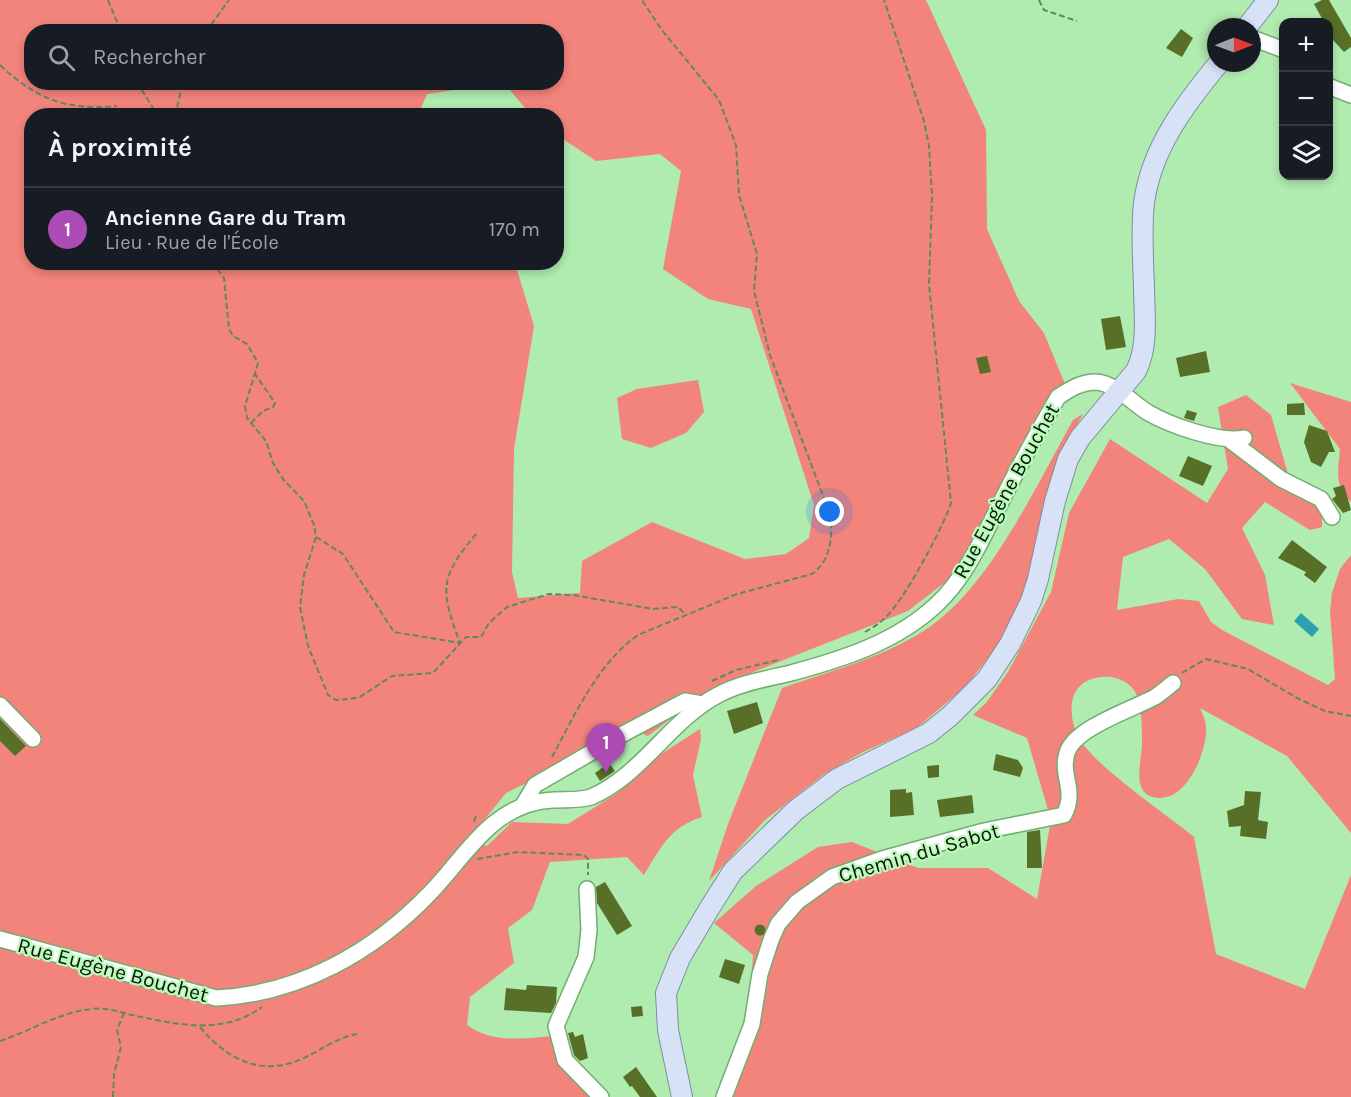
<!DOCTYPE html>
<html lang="fr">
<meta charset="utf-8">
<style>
body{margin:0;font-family:Karla,sans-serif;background:#242831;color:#f1f3f6}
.controls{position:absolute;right:18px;top:18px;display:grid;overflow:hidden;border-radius:12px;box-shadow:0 3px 9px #0003}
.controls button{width:54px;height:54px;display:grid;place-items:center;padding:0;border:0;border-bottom:2px solid #363941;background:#171b24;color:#f1f3f6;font:30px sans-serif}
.compass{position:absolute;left:1207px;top:18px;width:54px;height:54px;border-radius:50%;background:#171b24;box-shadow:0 3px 9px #0003;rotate:89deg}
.you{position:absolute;left:830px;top:512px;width:21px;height:21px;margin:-15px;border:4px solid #fff;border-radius:50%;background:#1a73e8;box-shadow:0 0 0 9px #1a73e833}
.badge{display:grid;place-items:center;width:39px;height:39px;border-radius:50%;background:#ac4bb3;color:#fff;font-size:20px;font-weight:700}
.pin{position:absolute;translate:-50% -50px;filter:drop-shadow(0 2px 3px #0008)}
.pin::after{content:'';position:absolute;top:32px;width:21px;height:18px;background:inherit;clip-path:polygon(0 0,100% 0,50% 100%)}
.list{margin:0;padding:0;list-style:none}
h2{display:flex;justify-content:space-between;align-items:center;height:78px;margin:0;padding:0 24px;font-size:26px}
h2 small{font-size:20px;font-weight:400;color:#9ea1a6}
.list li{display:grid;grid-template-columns:39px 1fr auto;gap:18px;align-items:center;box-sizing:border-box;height:84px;padding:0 24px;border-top:2px solid #363941}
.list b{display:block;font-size:22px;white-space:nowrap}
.list p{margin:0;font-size:20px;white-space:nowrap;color:#9ea1a6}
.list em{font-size:20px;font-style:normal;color:#9ea1a6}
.icon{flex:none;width:33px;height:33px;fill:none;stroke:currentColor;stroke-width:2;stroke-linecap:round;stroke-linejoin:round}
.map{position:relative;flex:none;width:1351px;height:1097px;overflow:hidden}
.search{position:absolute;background:#171b24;box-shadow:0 3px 9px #0003;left:24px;top:24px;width:540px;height:66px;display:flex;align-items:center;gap:15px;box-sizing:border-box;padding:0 21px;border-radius:24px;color:#9ea1a6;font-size:22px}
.panel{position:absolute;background:#171b24;box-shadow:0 3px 9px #0003;left:24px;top:108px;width:540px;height:162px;border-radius:24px}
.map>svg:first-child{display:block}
</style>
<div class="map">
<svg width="1351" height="1097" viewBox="0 0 1351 1097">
<rect width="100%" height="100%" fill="#b0ebb0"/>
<g fill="#f2847c" fill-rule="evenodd">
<path d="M0 0H926L986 130 987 229 1019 301 1044 333 1067 389 989 523 948 580 908 611 728 682 699 697 648 736 628 728 545 774 506 793 468 840 487 846 512 822 568 824 616 794 658 756 700 729 701 739 693 775 702 817C670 827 661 847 644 875L627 857 550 862 532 910 508 928 514 963 470 997 467 1025C491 1043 523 1039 551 1036L562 1069 589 1097H0ZM32 32H556V82L504 83 531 115 556 116 557 135 596 161 660 154 681 171 663 269 708 299 751 309 814 505 809 538 786 554 745 559 652 522 582 561 580 593 518 598 512 572 514 449 534 326 515 263 32 262V116L418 115 427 94 501 83 32 82Z"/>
<polygon points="698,380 704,412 686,433 651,448 622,439 617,398 637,389"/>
<path d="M1290 383 1351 402V502C1334 484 1338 472 1340 449Z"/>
<path d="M1246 395 1271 415 1288 474 1322 510V527L1310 530 1265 502 1242 528 1265 575 1274 625 1242 619 1205 569 1169 539 1123 557 1117 610 1178 599 1199 601 1211 622 1222 630 1328 685 1335 679 1330 612 1332 593 1340 569 1351 555V833L1287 756 1200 708C1204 717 1207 724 1206 734 1204 758 1184 805 1153 797 1131 792 1142 759 1142 744 1142 731 1142 711 1138 699 1131 672 1089 670 1076 691 1067 704 1073 732 1082 743 1106 774 1162 811 1194 837L1216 954 1305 989 1351 875V1097H721L748 1025 753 955 714 923 756 886 818 847 852 842 918 868H988L1037 899 1051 820 1027 738 973 715 986 703 1008 672 1051 592 1069 513 1110 439 1207 503 1228 469 1218 407Z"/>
<path d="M1083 414 1072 434 1032 582 1006 635 966 686 918 727 861 753 823 775 765 820 709 881 728 824 782 688C830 671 882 658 925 630 989 589 1036 486 1073 420Z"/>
</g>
<polygon fill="#2ba2ad" points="1301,613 1319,629 1312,637 1294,621"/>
<g fill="#586f28">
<polygon points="1322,0 1329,0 1351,38 1351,47 1344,52 1333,40 1329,32 1329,22 1324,22 1314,4"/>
<polygon points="1181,29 1193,38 1182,57 1166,48"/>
<polygon points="1120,316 1126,347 1106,350 1101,319"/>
<polygon points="1206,351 1210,372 1180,377 1176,358"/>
<polygon points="987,356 991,372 980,374 976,358"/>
<polygon points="1304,403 1305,415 1287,415 1287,404"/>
<polygon points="1187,410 1197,413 1194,421 1184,418"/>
<polygon points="1309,425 1327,431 1335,452 1329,452 1321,467 1311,462 1304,442"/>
<polygon points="1188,456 1212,466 1203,486 1179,476"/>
<polygon points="1344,485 1351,510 1343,513 1332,499 1336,496 1333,488"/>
<polygon points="1292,540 1327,567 1315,583 1304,575 1306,572 1278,558"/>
<polygon points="757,702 763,723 734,734 727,711"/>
<polygon points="0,719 26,746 15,756 0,741"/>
<polygon points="996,754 1018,760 1023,768 1020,777 993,770"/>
<polygon points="609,763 615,771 600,781 595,773"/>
<polygon points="939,765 939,777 928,778 927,766"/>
<polygon points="906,789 906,793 912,792 914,815 890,817 890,790"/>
<polygon points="1245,791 1261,792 1258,820 1268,822 1266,839 1240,836 1241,826 1229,827 1227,811 1244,805"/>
<polygon points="972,795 974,813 940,817 937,800"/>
<polygon points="1040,830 1042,868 1027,868 1027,832"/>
<polygon points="605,882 632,926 617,935 597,903 596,887"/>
<circle cx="760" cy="930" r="5.5"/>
<polygon points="725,959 745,965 739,984 719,977"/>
<polygon points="527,985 557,987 556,1003 551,1013 504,1010 506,988 526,990"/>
<polygon points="642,1006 643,1016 632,1017 631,1007"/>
<polygon points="573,1032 575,1037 583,1034 588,1058 580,1061 574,1055 568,1033"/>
<polygon points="636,1067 657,1097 640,1097 632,1086 630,1087 623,1077"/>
</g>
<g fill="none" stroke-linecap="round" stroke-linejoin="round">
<defs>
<g id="minor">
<polyline points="1252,38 1284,50"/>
<polyline points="1328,86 1351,95"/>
<polyline points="1231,441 1281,479 1321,499 1332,517"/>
<polyline points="0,705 33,739"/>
<polyline points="523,805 535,785 625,733 685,701 702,704"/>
<polyline points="587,889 589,930 586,957 556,1026 565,1060 601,1097"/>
<path d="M0 939 216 998C299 994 374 952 431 892 452 870 470 843 493 824 511 809 530 801 553 800 565 799 578 801 591 797 641 776 670 720 718 695 740 683 766 679 791 673 843 659 897 642 937 604 965 578 981 541 998 508 1017 470 1037 433 1058 397 1070 389 1081 382 1096 382 1114 383 1132 402 1147 412 1169 425 1219 443 1244 438"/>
<path d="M724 1097 752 1024 760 974 771 940 778 924 797 902 832 877 882 859 984 831 1064 815C1077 791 1060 775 1067 753 1074 728 1133 709 1155 697 1161 693 1167 688 1173 683"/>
</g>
<g id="major">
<polyline points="1247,27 1268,0"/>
<path d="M682 1097 668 1030 666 993 680 958 709 909 733 871 796 810 837 779 929 733 950 716 987 679 1010 644 1031 601 1038 579 1055 501 1068 459 1080 438 1136 371C1149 345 1144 314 1144 286 1143 258 1141 230 1144 203 1151 149 1185 104 1219 63"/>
</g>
</defs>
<use href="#minor" stroke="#73ac74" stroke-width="18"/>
<use href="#major" stroke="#7c8f9e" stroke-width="22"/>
<g stroke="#608960" stroke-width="2" stroke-dasharray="6 3" stroke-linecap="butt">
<polyline points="108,0 121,32"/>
<polyline points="1039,0 1044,10 1077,21"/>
<polyline points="206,32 229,0"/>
<path d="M0 65C36 99 67 111 117 106"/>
<polyline points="137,82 158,116"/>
<polyline points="175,116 183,82"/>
<polyline points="212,262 224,278 229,329 233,336 247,344 258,363 245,406 247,418 266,441 273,463 283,479 304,501 314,525 316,537 304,575 300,607 308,646 328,695 336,700 350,699 360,697 392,676 433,673 466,637 481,637 489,623 507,607 549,594 573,595 653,609 678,607 686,615"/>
<polyline points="251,423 263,411 273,407 275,403 255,374"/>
<path d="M316 537 343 554 394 632 460 643C440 589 439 578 477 533"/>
<path d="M865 632C872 628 879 624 885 618 903 602 943 528 951 503L929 284 932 196 929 146 924 121 884 0"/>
<polyline points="1182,673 1206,659 1248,669 1297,698 1325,711 1351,716"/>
<polyline points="712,681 736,670 778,660"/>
<path d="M552 757C574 716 598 663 638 635L737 594 812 574C831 560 832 539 831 517L770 355 754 291 757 254 739 195 736 145 719 100 661 29 642 0"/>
<polyline points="474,822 477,813"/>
<polyline points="477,859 518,852 584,855 588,859 588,875"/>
<path d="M200 1027C228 1061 264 1078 306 1057 323 1049 338 1037 357 1034"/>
<path d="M0 1041C30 1031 60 1012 92 1009 106 1007 119 1012 132 1015 175 1024 223 1036 262 1007"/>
<polyline points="113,1097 114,1074 121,1047 117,1030 124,1013"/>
</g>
<use href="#minor" stroke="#fff" stroke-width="15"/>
<use href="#major" stroke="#d7e2f7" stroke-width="20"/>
</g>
<g text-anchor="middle" stroke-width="4.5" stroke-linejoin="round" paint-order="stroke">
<g font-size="21" fill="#041a05" stroke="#bdf9bd">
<text transform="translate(1006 491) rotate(-61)" y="7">Rue Eugène Bouchet</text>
<text transform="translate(919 853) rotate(-16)" y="7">Chemin du Sabot</text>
<text transform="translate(113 970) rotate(15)" y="7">Rue Eugène Bouchet</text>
</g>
</g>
</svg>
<div class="controls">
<button>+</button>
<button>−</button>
<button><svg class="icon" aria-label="layers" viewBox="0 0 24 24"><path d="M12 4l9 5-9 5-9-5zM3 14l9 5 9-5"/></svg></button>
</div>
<svg class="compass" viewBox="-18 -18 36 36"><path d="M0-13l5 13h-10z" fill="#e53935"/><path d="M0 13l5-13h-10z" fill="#9ea1a6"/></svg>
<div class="you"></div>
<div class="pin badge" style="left:606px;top:773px">1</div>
<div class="search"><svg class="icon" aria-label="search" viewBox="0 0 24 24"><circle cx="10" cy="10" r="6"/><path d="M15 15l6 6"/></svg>Rechercher</div>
<section class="panel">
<h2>À proximité<small></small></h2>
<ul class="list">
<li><span class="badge">1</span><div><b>Ancienne Gare du Tram</b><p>Lieu · Rue de l'École</p></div><em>170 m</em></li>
</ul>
</section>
</div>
